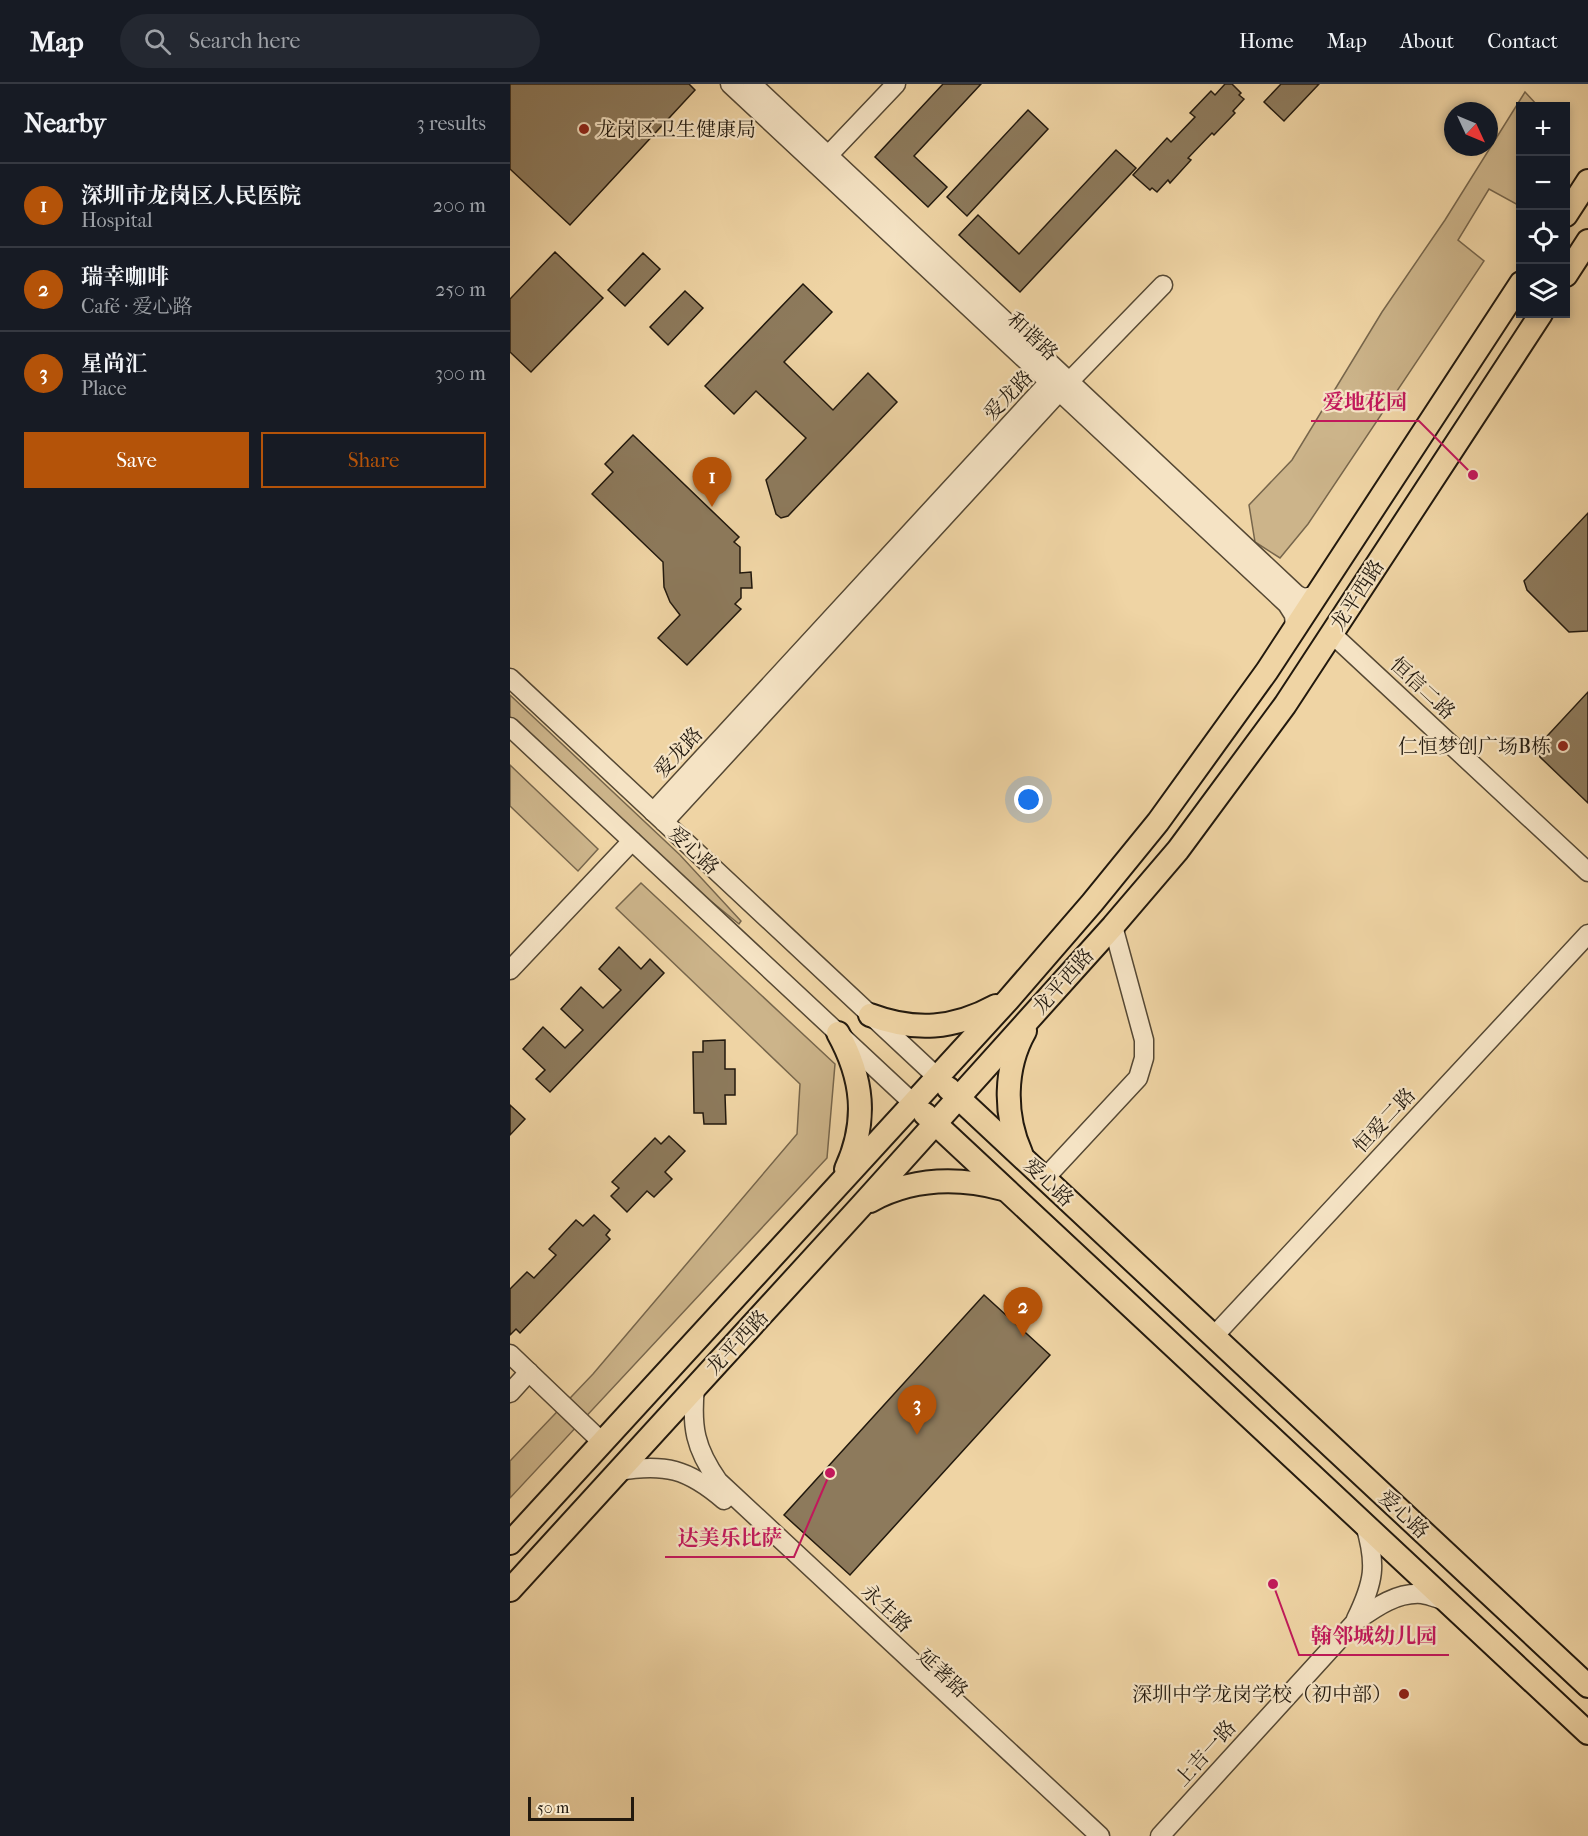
<!DOCTYPE html>
<meta charset="utf-8">
<style>
body{margin:0;font-family:"IM FELL French Canon","Noto Serif SC",serif;background:#242831;color:#f1f3f6}
.controls{position:absolute;right:18px;top:18px;display:grid;overflow:hidden;border-radius:0px;box-shadow:0 3px 9px #0003}
.controls button{width:54px;height:54px;display:grid;place-items:center;padding:0;border:0;border-bottom:2px solid #363941;background:#171b24;color:#f1f3f6;font:30px sans-serif}
.compass{position:absolute;left:934px;top:18px;width:54px;height:54px;border-radius:50%;background:#171b24;box-shadow:0 3px 9px #0003;rotate:134deg}
.scale{position:absolute;left:18px;bottom:15px;width:106px;box-sizing:border-box;padding-left:6px;border:3px solid #22190e;border-top:0;font-size:16px;line-height:21px;white-space:nowrap;color:#22190e;-webkit-text-stroke:4px #f5e3c4;paint-order:stroke}
.you{position:absolute;left:519px;top:716px;width:21px;height:21px;margin:-15px;border:4px solid #fff;border-radius:50%;background:#1a73e8;box-shadow:0 0 0 9px #1a73e833}
.badge{display:grid;place-items:center;width:39px;height:39px;border-radius:50%;background:#b45309;color:#fff;font-size:20px;font-weight:700}
.pin{position:absolute;translate:-50% -50px;filter:drop-shadow(0 2px 3px #0008)}
.pin::after{content:'';position:absolute;top:32px;width:21px;height:18px;background:inherit;clip-path:polygon(0 0,100% 0,50% 100%)}
.list{margin:0;padding:0;list-style:none}
h2{display:flex;justify-content:space-between;align-items:center;height:78px;margin:0;padding:0 24px;font-size:26px}
h2 small{font-size:20px;font-weight:400;color:#9ea1a6}
.list li{display:grid;grid-template-columns:39px 1fr auto;gap:18px;align-items:center;box-sizing:border-box;height:84px;padding:0 24px;border-top:2px solid #363941}
.list b{display:block;font-size:22px;white-space:nowrap}
.list p{margin:0;font-size:20px;white-space:nowrap;color:#9ea1a6}
.list em{font-size:20px;font-style:normal;color:#9ea1a6}
.actions{display:flex;gap:12px;padding:18px 24px}
.actions a{flex:1;padding:14px 0;border:2px solid #b45309;border-radius:0px;text-align:center;font-size:21px;color:#b45309}
.actions .main{background:#b45309;color:#fff}
.icon{flex:none;width:33px;height:33px;fill:none;stroke:currentColor;stroke-width:2;stroke-linecap:round;stroke-linejoin:round}
.map{position:relative;flex:none;width:1078px;height:1752px;overflow:hidden}
header{display:flex;align-items:center;gap:36px;box-sizing:border-box;height:84px;padding:0 30px;background:#171b24;border-bottom:2px solid #363941}
header strong{font-size:28px}
nav{display:flex;gap:33px;margin-inline-start:auto;font-size:21px}
.search{width:420px;height:54px;background:#242831;display:flex;align-items:center;gap:15px;box-sizing:border-box;padding:0 21px;border-radius:33px;color:#9ea1a6;font-size:22px}
main{display:flex}
aside{flex:1;background:#171b24}
.map>svg:first-child{display:block}
</style>
<header>
<strong>Map</strong>
<div class="search"><svg class="icon" aria-label="search" viewBox="0 0 24 24"><circle cx="10" cy="10" r="6"/><path d="M15 15l6 6"/></svg>Search here</div>
<nav><a>Home</a><a>Map</a><a>About</a><a>Contact</a></nav>
</header>
<main>
<aside>
<h2>Nearby<small>3 results</small></h2>
<ul class="list">
<li><span class="badge">1</span><div><b>深圳市龙岗区人民医院</b><p>Hospital</p></div><em>200 m</em></li>
<li><span class="badge">2</span><div><b>瑞幸咖啡</b><p>Café · 爱心路</p></div><em>250 m</em></li>
<li><span class="badge">3</span><div><b>星尚汇</b><p>Place</p></div><em>300 m</em></li>
</ul>
<div class="actions"><a class="main">Save</a><a>Share</a></div>
</aside>
<div class="map">
<svg width="1078" height="1752" viewBox="0 0 1078 1752">
<rect width="100%" height="100%" fill="#efd4a4"/>
<filter id="stains"><feTurbulence type="fractalNoise" baseFrequency=".00333" numOctaves="4"/><feColorMatrix values="0 0 0 0 .2 0 0 0 0 .09 0 0 0 0 .02 0 0 0 .5 -.17"/></filter>
<radialGradient id="worn" r=".72"><stop offset=".6" stop-color="#630" stop-opacity="0"/><stop offset="1" stop-color="#630" stop-opacity=".3"/></radialGradient>
<g fill="#ccb48a" stroke="#77664c" stroke-width="1.5">
<polygon points="1015,8 1028,22 1011,22 1010,117 1008,121 979,105 948,156 974,177 798,440 770,474 745,458 739,421 782,376 872,228 935,136"/>
<polygon points="0,611 170,771 231,837 229,840 159,783 0,633"/>
<polygon points="0,681 88,765 68,787 0,722"/>
<polygon points="131,799 325,980 317,1074 0,1414 0,1377 83,1290 287,1050 290,1000 106,824"/>
</g>
<g fill="#8d7a5c" stroke="#22190e" stroke-width="1.5">
<polygon points="0,0 179,0 185,6 60,141 0,85"/>
<polygon points="433,0 471,0 404,72 437,103 418,123 365,73"/>
<polygon points="715,0 722,0 731,9 729,11 734,15 723,27 725,29 704,51 702,49 678,74 681,76 660,99 658,96 647,108 642,104 640,106 623,91 657,54 661,58 685,33 680,29 701,7 705,11"/>
<polygon points="771,0 809,0 774,37 754,18"/>
<polygon points="518,26 538,45 457,132 437,113"/>
<polygon points="606,66 626,84 510,208 449,151 468,131 509,170"/>
<polygon points="45,168 93,214 21,288 0,268 0,215"/>
<polygon points="133,169 150,185 115,222 98,206"/>
<polygon points="293,200 322,228 274,278 323,326 358,289 387,318 278,432 271,434 266,430 256,396 296,354 246,307 224,330 195,302"/>
<polygon points="175,207 193,224 158,261 140,243"/>
<polygon points="123,351 229,453 224,458 230,463 230,489 241,488 242,504 231,504 231,514 225,520 231,525 177,581 148,554 170,531 160,518 154,503 153,478 82,410 103,388 95,380"/>
<polygon points="1078,429 1078,547 1059,548 1017,506 1014,497"/>
<polygon points="1078,608 1078,719 1030,673 1027,663"/>
<polygon points="109,863 131,885 140,875 154,889 40,1008 26,995 35,986 13,965 33,943 55,964 73,946 51,925 71,903 93,924 111,906 89,885"/>
<polygon points="215,956 215,985 225,985 225,1011 215,1011 216,1040 194,1040 193,1029 184,1029 183,968 193,968 193,957"/>
<polygon points="0,1021 15,1035 0,1051"/>
<polygon points="159,1052 175,1067 155,1088 162,1095 144,1113 137,1107 117,1128 101,1112 109,1104 102,1098 145,1054 151,1060"/>
<polygon points="84,1131 100,1146 96,1151 100,1155 10,1249 6,1245 0,1251 0,1205 17,1188 24,1194 46,1171 39,1165 66,1136 73,1142"/>
<polygon points="474,1211 540,1271 340,1491 274,1431"/>
</g>
<g fill="none" stroke-linecap="round" stroke-linejoin="round">
<defs>
<g id="minor">
<polyline points="220,0 777,520 784,531 785,544"/>
<polyline points="242,0 786,510 793,514 805,512"/>
<polyline points="309,81 386,0"/>
<polyline points="822,550 1078,788"/>
<polyline points="0,594 427,993"/>
<polyline points="0,643 403,1019"/>
<polyline points="143,728 539,298 551,298"/>
<polyline points="154,738 549,308 653,201"/>
<polyline points="0,886 122,757"/>
<polyline points="535,1094 628,994 634,974 634,956 603,842"/>
<polyline points="704,1252 1078,850"/>
<polyline points="0,1270 92,1358"/>
<path d="M185 1303C181 1343 185 1364 208 1397L590 1752"/>
<polyline points="0,1309 19,1288"/>
<path d="M108 1387C155 1379 178 1385 214 1416"/>
<path d="M846 1535C864 1498 867 1481 855 1441"/>
<path d="M650 1752 846 1537C866 1523 887 1508 912 1510 920 1511 928 1515 936 1517"/>
</g>
<g id="major">
<polyline points="1056,131 1078,97"/>
<polyline points="1056,191 1078,157"/>
<path d="M360 931C405 948 444 945 486 922"/>
<path d="M328 949C353 994 358 1037 336 1085"/>
<polyline points="438,1004 1078,1602"/>
<polyline points="415,1030 1078,1649"/>
<path d="M511 1069C494 1031 494 984 515 947"/>
<path d="M360 1117C402 1094 448 1093 493 1105"/>
<polyline points="0,1459 498,916 582,819 648,738 757,587 1011,199"/>
<polyline points="0,1506 351,1122 603,842 668,766 775,621 1031,230"/>
</g>
</defs>
<use href="#minor" stroke="#554834" stroke-width="21"/>
<use href="#major" stroke="#22190e" stroke-width="26"/>
<use href="#minor" stroke="#f5e3c4" stroke-width="18"/>
<use href="#major" stroke="#efd4a4" stroke-width="22"/>
</g>
<g fill="#8f2418" stroke="#f5e3c4" stroke-width="2">
<circle cx="74" cy="45" r="6"/>
<circle cx="1053" cy="662" r="6"/>
<circle cx="894" cy="1610" r="6"/>
</g>
<g text-anchor="middle" stroke-width="4.5" stroke-linejoin="round" paint-order="stroke">
<g font-size="20" fill="#22190e" stroke="#f5e3c4" text-anchor="end">
<text x="86" y="52" text-anchor="start">龙岗区卫生健康局</text>
<text x="1041" y="669">仁恒梦创广场B栋</text>
<text x="882" y="1617">深圳中学龙岗学校（初中部）</text>
</g>
<g font-size="20" fill="#22190e" stroke="#f5e3c4">
<text transform="translate(523 252) rotate(43)" y="7">和谐路</text>
<text transform="translate(498 311) rotate(-46)" y="7">爱龙路</text>
<text transform="translate(847 511) rotate(-57)" y="7">龙平西路</text>
<text transform="translate(913 604) rotate(43)" y="7">恒信二路</text>
<text transform="translate(168 668) rotate(-47)" y="7">爱龙路</text>
<text transform="translate(184 766) rotate(43)" y="7">爱心路</text>
<text transform="translate(553 897) rotate(-48)" y="7">龙平西路</text>
<text transform="translate(874 1036) rotate(-47)" y="7">恒爱二路</text>
<text transform="translate(539 1098) rotate(44)" y="7">爱心路</text>
<text transform="translate(227 1258) rotate(-47)" y="7">龙平西路</text>
<text transform="translate(894 1430) rotate(43)" y="7">爱心路</text>
<text transform="translate(377 1524) rotate(43)" y="7">永生路</text>
<text transform="translate(433 1589) rotate(43)" y="7">延著路</text>
<text transform="translate(695 1669) rotate(-48)" y="7">上吉一路</text>
</g>
</g>
<path fill="none" stroke="#c2185b" stroke-width="2" d="M963 391L909 337H801M320 1389L284 1473H155M763 1500L789 1571H939"/>
<g fill="#c2185b" stroke="#f5e3c4" stroke-width="2">
<circle cx="963" cy="391" r="6"/>
<circle cx="320" cy="1389" r="6"/>
<circle cx="763" cy="1500" r="6"/>
</g>
<g font-size="21" text-anchor="middle" font-weight="bold" fill="#c2185b" stroke="#f5e3c4" stroke-width="4.5" stroke-linejoin="round" paint-order="stroke">
<text x="855" y="325">爱地花园</text>
<text x="220" y="1461">达美乐比萨</text>
<text x="864" y="1559">翰邻城幼儿园</text>
</g>
<rect width="100%" height="100%" filter="url(#stains)"/>
<rect width="100%" height="100%" fill="url(#worn)"/>
</svg>
<div class="controls">
<button>+</button>
<button>−</button>
<button><svg class="icon" aria-label="locate" viewBox="0 0 24 24"><circle cx="12" cy="12" r="6"/><path d="M12 2v4M12 18v4M2 12h4M18 12h4"/></svg></button>
<button><svg class="icon" aria-label="layers" viewBox="0 0 24 24"><path d="M12 4l9 5-9 5-9-5zM3 14l9 5 9-5"/></svg></button>
</div>
<svg class="compass" viewBox="-18 -18 36 36"><path d="M0-13l5 13h-10z" fill="#e53935"/><path d="M0 13l5-13h-10z" fill="#9ea1a6"/></svg>
<div class="scale">50 m</div>
<div class="you"></div>
<div class="pin badge" style="left:202px;top:423px">1</div>
<div class="pin badge" style="left:513px;top:1253px">2</div>
<div class="pin badge" style="left:407px;top:1351px">3</div>
</div>
</main>
